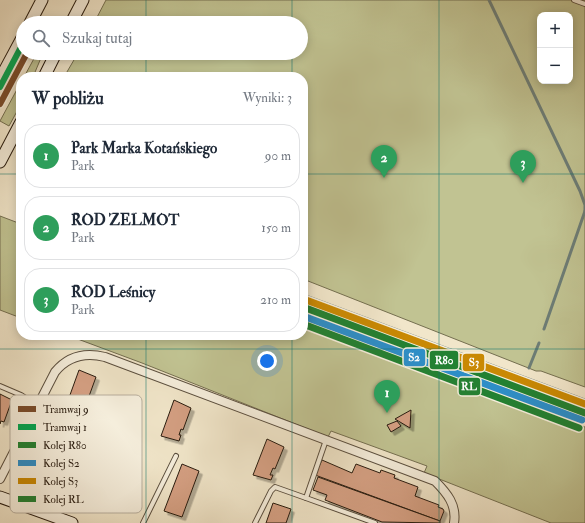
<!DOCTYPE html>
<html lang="pl">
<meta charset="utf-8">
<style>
body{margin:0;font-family:"IM FELL Double Pica",serif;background:#f2f2f3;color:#1f2937}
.controls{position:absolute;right:12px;top:12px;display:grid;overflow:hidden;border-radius:8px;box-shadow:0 2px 10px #0003}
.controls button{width:36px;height:36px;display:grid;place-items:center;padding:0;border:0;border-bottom:1px solid #e0e1e3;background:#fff;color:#1f2937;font:20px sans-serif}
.you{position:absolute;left:267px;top:361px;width:14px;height:14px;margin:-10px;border:3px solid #fff;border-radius:50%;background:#1a73e8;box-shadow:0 0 0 6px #1a73e833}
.badge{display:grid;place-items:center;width:26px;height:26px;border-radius:50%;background:#8f2418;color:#fff;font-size:13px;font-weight:700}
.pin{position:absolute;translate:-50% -33px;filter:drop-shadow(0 1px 2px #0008)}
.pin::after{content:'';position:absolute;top:21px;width:14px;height:12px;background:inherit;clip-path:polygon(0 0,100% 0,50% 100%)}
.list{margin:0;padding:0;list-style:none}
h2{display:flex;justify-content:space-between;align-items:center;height:52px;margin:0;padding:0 16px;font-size:17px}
h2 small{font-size:13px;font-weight:400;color:#747a83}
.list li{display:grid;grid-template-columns:26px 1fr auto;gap:12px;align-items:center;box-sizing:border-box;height:64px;margin:0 8px 8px;padding:0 8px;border:1px solid #e0e1e3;border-radius:16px}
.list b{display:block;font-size:15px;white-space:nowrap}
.list p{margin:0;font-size:13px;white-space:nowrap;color:#747a83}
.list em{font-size:13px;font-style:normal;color:#747a83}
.icon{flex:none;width:22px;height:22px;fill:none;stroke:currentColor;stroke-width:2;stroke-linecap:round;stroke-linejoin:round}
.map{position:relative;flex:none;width:585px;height:523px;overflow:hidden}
.search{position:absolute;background:#fff;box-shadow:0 2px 10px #0003;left:16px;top:16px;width:292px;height:44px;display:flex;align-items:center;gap:10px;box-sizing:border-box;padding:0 14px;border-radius:22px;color:#747a83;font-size:15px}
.panel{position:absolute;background:#fff;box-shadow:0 2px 10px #0003;left:16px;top:72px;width:292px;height:268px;border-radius:16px}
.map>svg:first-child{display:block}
</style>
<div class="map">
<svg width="585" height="523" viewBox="0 0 585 523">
<defs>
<filter id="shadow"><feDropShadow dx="3.5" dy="3.5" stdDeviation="0" flood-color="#0004"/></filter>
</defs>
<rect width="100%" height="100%" fill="#f1e6ca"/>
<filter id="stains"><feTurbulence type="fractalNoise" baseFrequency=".005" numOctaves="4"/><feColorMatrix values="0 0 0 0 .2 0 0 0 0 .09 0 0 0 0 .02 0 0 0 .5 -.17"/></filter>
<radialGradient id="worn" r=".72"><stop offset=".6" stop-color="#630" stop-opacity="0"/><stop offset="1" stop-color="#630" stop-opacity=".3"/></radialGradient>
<g fill="#c1c392" stroke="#746f50" fill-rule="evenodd">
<path d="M106 0H585V387L541 371H536L303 279V77H64L78 53H301V23H94ZM540 15H570V81H540Z"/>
<polygon points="37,53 43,53 33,77 24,77"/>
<polygon points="21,82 21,104 9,126 0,121"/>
<polygon points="0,216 21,224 21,318 0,310"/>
<polygon points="303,323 400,358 464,384 585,427 585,523 551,523 424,473 427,466 331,431 328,437 142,363 67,335 303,335"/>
</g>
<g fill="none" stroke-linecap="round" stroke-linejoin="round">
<g stroke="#6d7d76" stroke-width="3">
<polyline points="489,0 580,191 585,205 585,211"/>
<polyline points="303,295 585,400"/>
<polyline points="544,329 585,211"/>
<polyline points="529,368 539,343"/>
</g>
</g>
<g fill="#d49f82" stroke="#281b0f" filter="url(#shadow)">
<polygon points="79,370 96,377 88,399 85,398 83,405 85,406 83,410 66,406"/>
<polygon points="0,394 12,400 4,422 1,421 0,424"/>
<polygon points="174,400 191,408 183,430 181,429 179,435 181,435 179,441 161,436"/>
<polygon points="411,410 410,428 395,419 402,415"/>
<polygon points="397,421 401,426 391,432 387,425"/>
<polygon points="267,439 284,447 275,469 273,468 270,475 273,475 271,480 253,475"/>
<polygon points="322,460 352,473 356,464 380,473 381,470 395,475 394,478 418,487 415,496 439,505 438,507 443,509 444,511 440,521 315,475"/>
<polygon points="182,464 199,471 182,517 164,511"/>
<polygon points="318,477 440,521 440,523 382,522 325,500 327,495 313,490"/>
<polygon points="273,503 291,509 286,523 266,523"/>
</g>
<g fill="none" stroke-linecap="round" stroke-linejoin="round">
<defs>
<g id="lane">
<polyline points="574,0 585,4"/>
<polyline points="0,386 21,395 38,406"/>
<polyline points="326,440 306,498 375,523"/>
<polyline points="39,511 51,481 84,422"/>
<polyline points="143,523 176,456"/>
<polyline points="255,523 271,491 275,487 306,498"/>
</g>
<path id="street" d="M0 479 55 372C68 356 85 352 105 357L435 481C447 493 457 505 454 523"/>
<g id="secondary">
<polyline points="30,23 42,0"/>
<polyline points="71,23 83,0"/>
<polyline points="44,77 56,53"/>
<polyline points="0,79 23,36"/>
<polyline points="0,162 21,122"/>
<polyline points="0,497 72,523"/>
</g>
</defs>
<use href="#lane" stroke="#5a4e3e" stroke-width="6"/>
<use href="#street" stroke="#5a4e3e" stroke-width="10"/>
<use href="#secondary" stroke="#281b0f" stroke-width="13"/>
<use href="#lane" stroke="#f6efdd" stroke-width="4"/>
<use href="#street" stroke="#f6efdd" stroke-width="8"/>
<use href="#secondary" stroke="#f6efdd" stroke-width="11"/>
<defs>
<polyline id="rail-1" points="303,307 585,413"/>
<polyline id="rail-2" points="303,316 582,420"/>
<polyline id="rail-3" points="306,300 585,404"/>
<polyline id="rail-4" points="303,324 579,428"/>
</defs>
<use href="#rail-1" stroke="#f6efdd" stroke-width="10"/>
<use href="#rail-2" stroke="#f6efdd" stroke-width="10"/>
<use href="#rail-3" stroke="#f6efdd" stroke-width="10"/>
<use href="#rail-4" stroke="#f6efdd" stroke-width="10"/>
<use href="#rail-1" stroke="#238132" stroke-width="7"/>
<use href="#rail-2" stroke="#2e8ec7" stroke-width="7"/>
<use href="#rail-3" stroke="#c98904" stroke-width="7"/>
<use href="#rail-4" stroke="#238132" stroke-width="7"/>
<defs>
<polyline id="tram-1" points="0,104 27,53"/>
<polyline id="tram-2" points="0,87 20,49"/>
</defs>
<use href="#tram-1" stroke="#f6efdd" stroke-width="9"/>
<use href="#tram-2" stroke="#f6efdd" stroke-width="9"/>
<use href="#tram-1" stroke="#7a4b2a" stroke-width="6"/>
<use href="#tram-2" stroke="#00a651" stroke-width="6"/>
</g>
<path fill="none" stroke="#0f766e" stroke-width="1" stroke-opacity="0.55" d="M146 0V23M292 0V23M439 0V523M146 53V77M292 53V77M0 174H21M303 174H585M146 335V523M292 335V523M0 349H585"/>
<rect x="10" y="395" width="132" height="118" rx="6" fill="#f6efdd" stroke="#b8af9f" stroke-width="1"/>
<rect x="18" y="406" width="18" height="6" fill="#7a4b2a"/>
<rect x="18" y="424" width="18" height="6" fill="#00a651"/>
<rect x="18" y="442" width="18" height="6" fill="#238132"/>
<rect x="18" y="460" width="18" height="6" fill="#2e8ec7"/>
<rect x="18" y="478" width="18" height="6" fill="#c98904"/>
<rect x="18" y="496" width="18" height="6" fill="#238132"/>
<g font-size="11" fill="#281b0f">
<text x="43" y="413">Tramwaj 9</text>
<text x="43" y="431">Tramwaj 1</text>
<text x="43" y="449">Kolej R80</text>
<text x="43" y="467">Kolej S2</text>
<text x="43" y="485">Kolej S3</text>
<text x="43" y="503">Kolej RL</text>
</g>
<g stroke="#f6efdd" stroke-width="1.5">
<rect x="403" y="348" width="23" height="19" rx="4" fill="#2e8ec7"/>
<rect x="429" y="350" width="30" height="20" rx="4" fill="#238132"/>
<rect x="462" y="353" width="23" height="19" rx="4" fill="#c98904"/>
<rect x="458" y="377" width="23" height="19" rx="4" fill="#238132"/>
</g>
<g font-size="11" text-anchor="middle" font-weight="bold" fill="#fff">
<text x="414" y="361">S2</text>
<text x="444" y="364">R80</text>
<text x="474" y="366">S3</text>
<text x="469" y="390">RL</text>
</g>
<rect width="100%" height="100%" filter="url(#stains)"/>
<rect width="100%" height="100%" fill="url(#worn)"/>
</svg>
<div class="controls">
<button>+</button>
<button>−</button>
</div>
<div class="you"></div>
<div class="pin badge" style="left:387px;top:413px;background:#2e9e5b">1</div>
<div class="pin badge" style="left:384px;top:178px;background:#2e9e5b">2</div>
<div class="pin badge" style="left:523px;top:183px;background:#2e9e5b">3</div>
<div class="search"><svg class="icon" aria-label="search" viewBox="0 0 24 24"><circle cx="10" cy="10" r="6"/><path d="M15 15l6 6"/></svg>Szukaj tutaj</div>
<section class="panel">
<h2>W pobliżu<small>Wyniki: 3</small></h2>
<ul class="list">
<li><span class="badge" style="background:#2e9e5b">1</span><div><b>Park Marka Kotańskiego</b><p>Park</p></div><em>90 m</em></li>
<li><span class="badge" style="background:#2e9e5b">2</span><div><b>ROD ZELMOT</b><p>Park</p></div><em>150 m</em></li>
<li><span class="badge" style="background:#2e9e5b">3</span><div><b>ROD Leśnicy</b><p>Park</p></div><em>210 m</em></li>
</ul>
</section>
</div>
